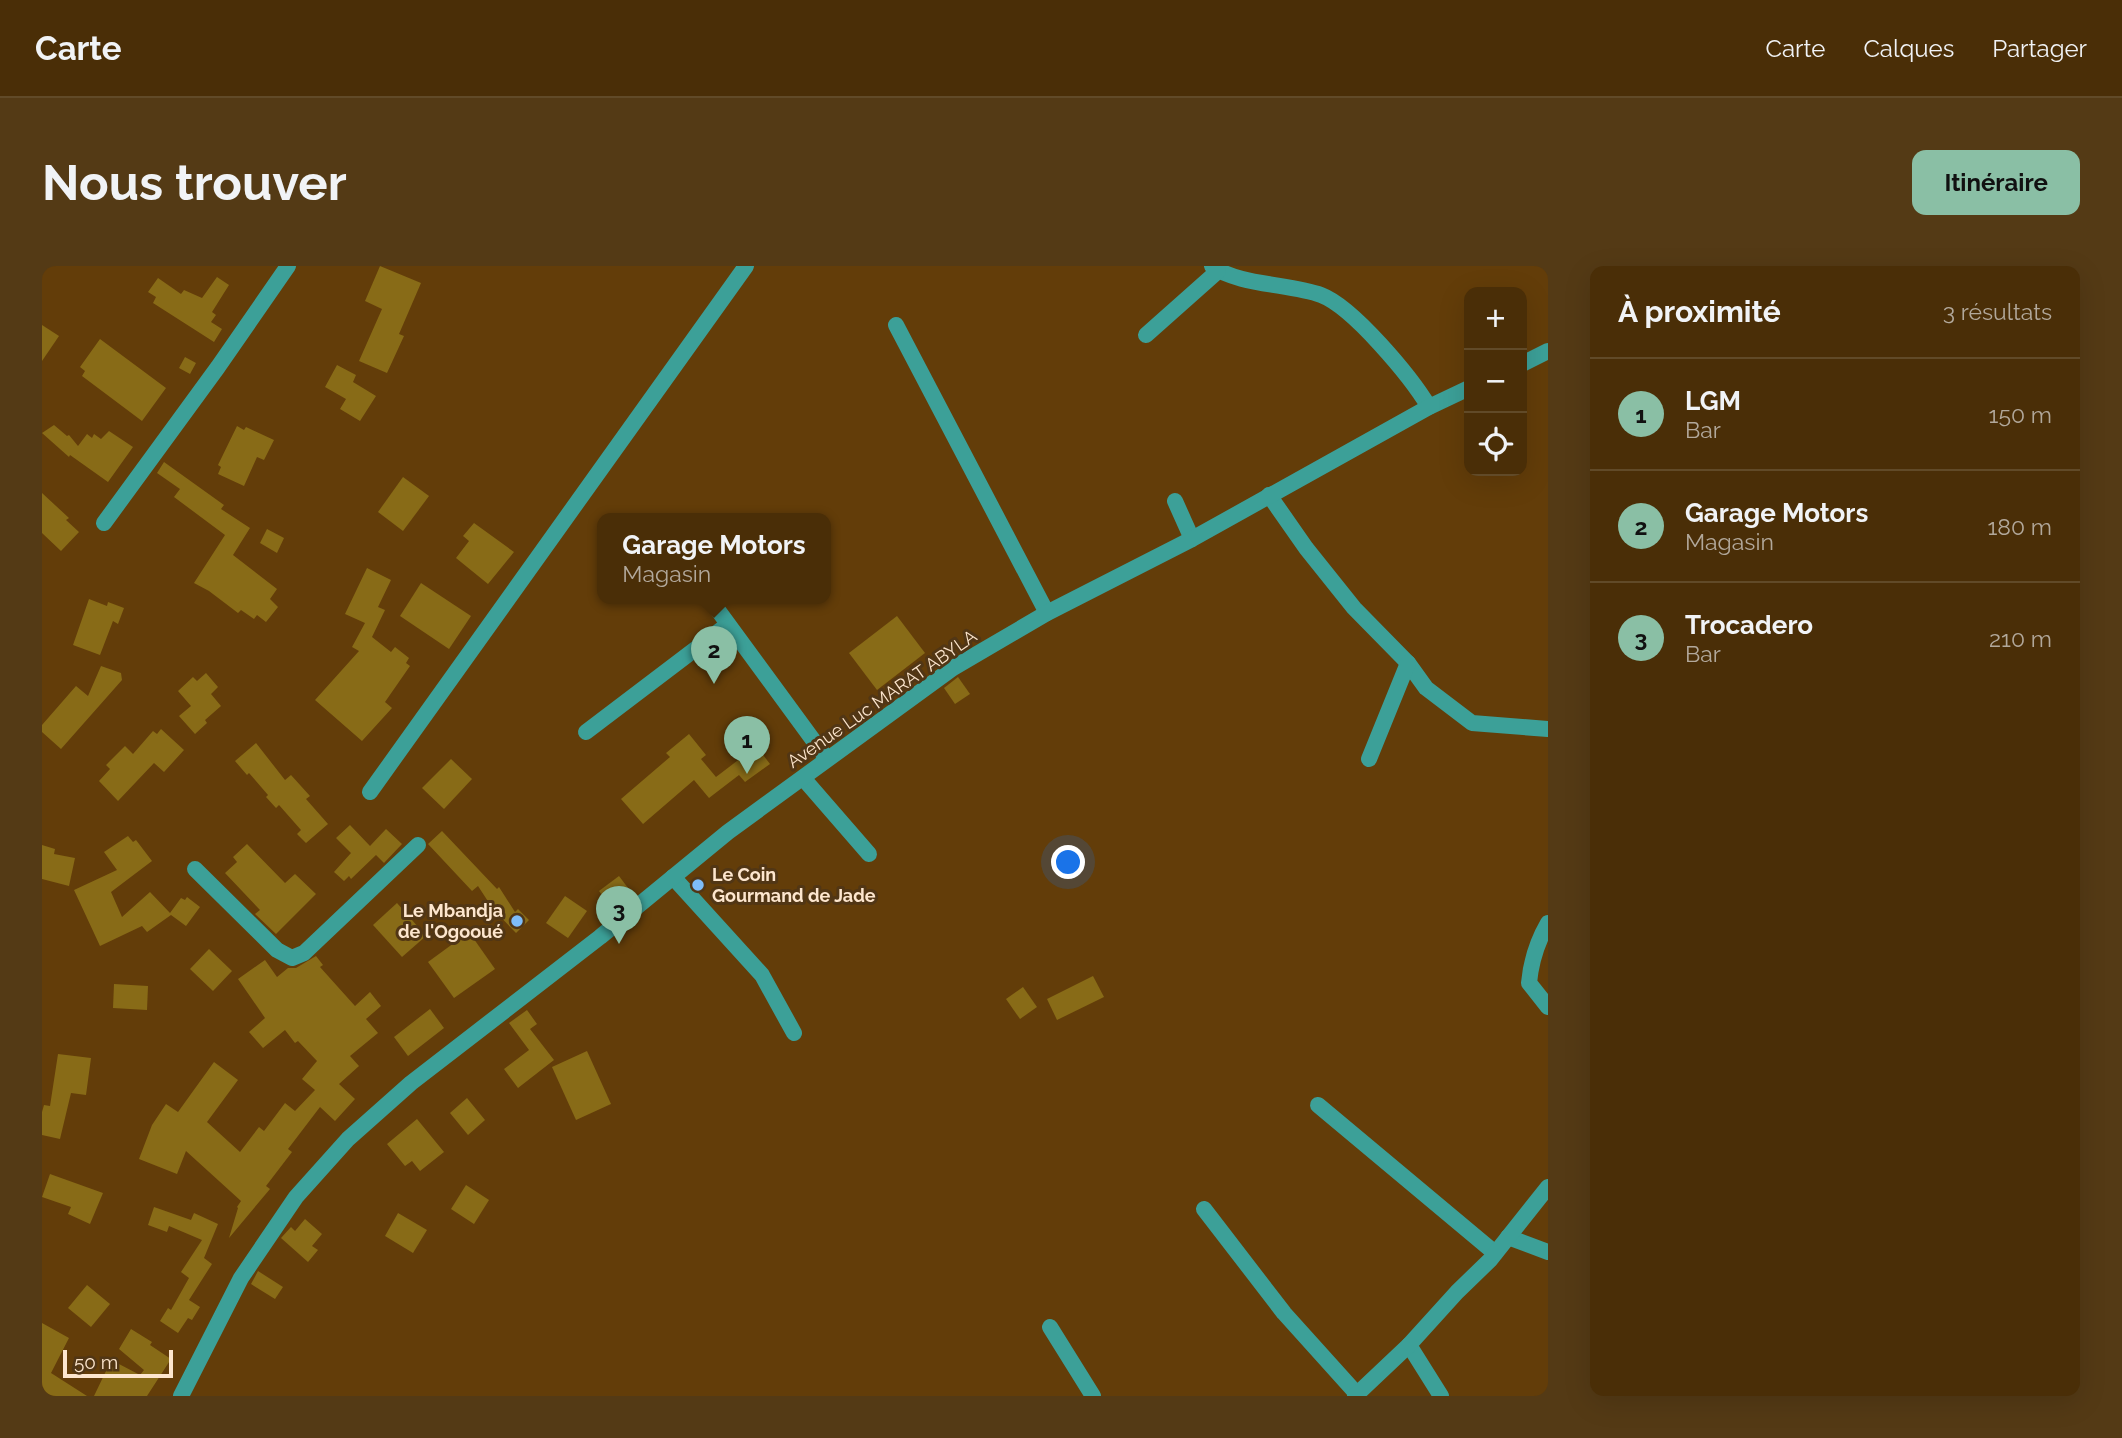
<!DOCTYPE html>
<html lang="fr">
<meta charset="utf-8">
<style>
body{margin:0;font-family:Raleway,sans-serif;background:#543a15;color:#f1f3f6}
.controls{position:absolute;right:21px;top:21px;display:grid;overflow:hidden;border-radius:14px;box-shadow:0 7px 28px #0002}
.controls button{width:63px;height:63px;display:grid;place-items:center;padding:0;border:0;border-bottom:2px solid #614a28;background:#4a2e07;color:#f1f3f6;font:35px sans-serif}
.scale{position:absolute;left:21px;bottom:18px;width:110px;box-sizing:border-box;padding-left:7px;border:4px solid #fde6ce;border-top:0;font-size:19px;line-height:24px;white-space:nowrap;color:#fde6ce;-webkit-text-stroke:5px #513615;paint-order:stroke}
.you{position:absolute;left:1027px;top:597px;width:24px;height:24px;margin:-18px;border:5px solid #fff;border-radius:50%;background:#1a73e8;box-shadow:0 0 0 10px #1a73e833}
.badge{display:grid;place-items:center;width:46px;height:46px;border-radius:50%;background:#8abfa5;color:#111;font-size:23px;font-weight:700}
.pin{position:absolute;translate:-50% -58px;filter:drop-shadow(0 2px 4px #0008)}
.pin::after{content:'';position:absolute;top:37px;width:24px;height:21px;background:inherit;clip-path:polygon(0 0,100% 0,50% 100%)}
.popup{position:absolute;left:555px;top:247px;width:234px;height:91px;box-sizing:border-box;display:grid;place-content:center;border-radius:14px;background:#4a2e07;filter:drop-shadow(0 2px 5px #0005);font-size:23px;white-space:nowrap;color:#b2a89b}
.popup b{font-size:26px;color:#f1f3f6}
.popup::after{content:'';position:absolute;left:50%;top:100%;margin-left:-14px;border:14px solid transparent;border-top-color:#4a2e07}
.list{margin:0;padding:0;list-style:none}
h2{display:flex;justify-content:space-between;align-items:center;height:91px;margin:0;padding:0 28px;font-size:30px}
h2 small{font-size:23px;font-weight:400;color:#b2a89b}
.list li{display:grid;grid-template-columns:46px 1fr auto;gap:21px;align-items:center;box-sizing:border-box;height:112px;padding:0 28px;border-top:2px solid #614a28}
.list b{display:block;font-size:26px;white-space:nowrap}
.list p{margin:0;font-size:23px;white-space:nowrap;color:#b2a89b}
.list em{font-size:23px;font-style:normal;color:#b2a89b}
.icon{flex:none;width:38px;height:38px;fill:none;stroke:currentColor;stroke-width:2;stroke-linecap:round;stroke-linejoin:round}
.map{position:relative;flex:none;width:1506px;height:1130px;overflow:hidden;border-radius:14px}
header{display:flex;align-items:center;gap:42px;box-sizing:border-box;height:98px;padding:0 35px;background:#4a2e07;border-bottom:2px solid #614a28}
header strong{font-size:33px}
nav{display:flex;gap:38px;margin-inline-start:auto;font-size:24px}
.intro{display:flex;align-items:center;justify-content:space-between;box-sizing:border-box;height:168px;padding:0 42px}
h1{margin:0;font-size:49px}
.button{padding:18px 32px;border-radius:14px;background:#8abfa5;color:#111;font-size:24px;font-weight:700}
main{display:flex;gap:42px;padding:0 42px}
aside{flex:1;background:#4a2e07;border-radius:14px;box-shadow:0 7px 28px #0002}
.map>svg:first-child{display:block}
</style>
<header>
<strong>Carte</strong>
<nav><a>Carte</a><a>Calques</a><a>Partager</a></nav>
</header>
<div class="intro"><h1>Nous trouver</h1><a class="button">Itinéraire</a></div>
<main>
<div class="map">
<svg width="1506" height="1130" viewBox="0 0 1506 1130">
<rect width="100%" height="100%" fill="#633d09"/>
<g fill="#886b17">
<polygon points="338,0 379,17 357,68 362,70 345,107 317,95 340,43 323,35"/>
<polygon points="175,11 187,19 170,46 174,49 169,56 180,63 172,76 111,37 114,31 106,26 116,12 139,28 142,24 160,32"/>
<polygon points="0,59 17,70 0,95"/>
<polygon points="58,73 124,122 100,155 40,110 43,105 38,101"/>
<polygon points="143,91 154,97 148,108 137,102"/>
<polygon points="295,99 314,109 311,116 334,130 318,155 298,143 304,133 283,121"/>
<polygon points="12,159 25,170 27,169 36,180 45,168 50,172 52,168 59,173 67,165 91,181 66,216 28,189 27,191 0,167"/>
<polygon points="195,160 202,164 204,161 232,174 222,194 215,191 202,220 176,208 179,201 176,199"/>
<polygon points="122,196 182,239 179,243 208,262 191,289 235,323 228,333 236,341 224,356 215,349 212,353 199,344 196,347 167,325 152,317 183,269 132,231 138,223 115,207"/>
<polygon points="361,211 387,230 361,265 336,246"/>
<polygon points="0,227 27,252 24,254 37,266 19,285 0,267"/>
<polygon points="432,257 472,286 446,318 414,292 427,275 421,270"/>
<polygon points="225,263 242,272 235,287 218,277"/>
<polygon points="325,302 349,314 336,341 343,344 330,371 349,386 353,381 367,392 364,397 368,400 343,436 350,442 320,475 273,434 317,385 310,381 323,357 303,348"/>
<polygon points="379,317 429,350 407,383 358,350"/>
<polygon points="47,333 65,340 66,336 82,342 76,358 71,355 58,389 31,379"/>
<polygon points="855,350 883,387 835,424 807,387"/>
<polygon points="59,400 79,407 80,414 19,483 0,466 0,459 34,420 46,430"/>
<polygon points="164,407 176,421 169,428 179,440 163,454 165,457 153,468 137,450 149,440 136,425 151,411 155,415"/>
<polygon points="916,411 928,428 913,438 902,422"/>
<polygon points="119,463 142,484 122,506 112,497 76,535 57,515 68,503 64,499 83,480 91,488 111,465 115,468"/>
<polygon points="647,468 664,489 659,493 674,511 708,485 711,489 718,485 728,498 703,516 697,509 667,532 652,514 601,558 579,533 628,491 624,487"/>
<polygon points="214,477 243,514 249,509 268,530 264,533 286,558 264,577 255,568 259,564 237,539 234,542 224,531 226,529 207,507 205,509 193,495"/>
<polygon points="409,493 430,513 402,543 380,522"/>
<polygon points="308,559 328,580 344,563 360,578 342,597 334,589 309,613 307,610 302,615 292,606 309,587 294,572"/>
<polygon points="400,565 455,623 457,621 473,646 476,643 487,654 474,667 451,643 436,620 430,625 386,578"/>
<polygon points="86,570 91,576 94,574 110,595 69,626 80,651 108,626 128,647 139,632 143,634 145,631 158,641 144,660 129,649 105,666 100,660 58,680 32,624 75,604 62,586"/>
<polygon points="205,578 243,617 253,608 274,628 234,668 213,648 218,644 183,607 195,596 191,591"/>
<polygon points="0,579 13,583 12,588 33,592 27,620 0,613"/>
<polygon points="577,610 592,630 572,645 557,625"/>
<polygon points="523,630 545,645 526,672 504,657"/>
<polygon points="355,637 384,670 360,691 331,659"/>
<polygon points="427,666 453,703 412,732 386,696"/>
<polygon points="167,683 190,705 171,725 148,703"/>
<polygon points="274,690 281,699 278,701 313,740 328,726 339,740 324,753 336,767 308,790 317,800 297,818 313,833 293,855 278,841 246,883 250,886 224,920 228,923 187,972 196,942 195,941 199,935 144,885 135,908 97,893 110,859 124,838 136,846 172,796 196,814 165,856 198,886 217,861 222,865 243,837 253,845 273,824 260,813 275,795 256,775 253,777 243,764 221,782 207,766 223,752 196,713 223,694 235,711 246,702 254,702"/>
<polygon points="1051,710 1062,731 1015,754 1005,733"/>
<polygon points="72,718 106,720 105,744 71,742"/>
<polygon points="981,721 995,741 978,753 964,733"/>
<polygon points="388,743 402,762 366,790 352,771"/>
<polygon points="485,744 495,758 488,763 512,794 476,822 462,803 487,784 467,757"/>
<polygon points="545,785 569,838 534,854 510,801"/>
<polygon points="16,788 49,792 44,829 29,827 18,873 0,869 0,846 2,839 8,840"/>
<polygon points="425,832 443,854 426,869 408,847"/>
<polygon points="375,853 402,886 378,905 370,895 363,900 345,878"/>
<polygon points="8,908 61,927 48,958 26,948 29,941 0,931"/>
<polygon points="424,919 447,934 432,958 409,943"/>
<polygon points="112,941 149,954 152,947 176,958 162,992 170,998 147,1034 158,1041 150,1054 146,1052 136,1067 118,1055 126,1042 129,1044 147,1012 139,1006 160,974 127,960 125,966 106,959"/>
<polygon points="356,947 385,964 371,987 343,970"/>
<polygon points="263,953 280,968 270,980 276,984 266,996 239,972 249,961 253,965"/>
<polygon points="216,1005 241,1021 233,1033 209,1018"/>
<polygon points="45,1019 68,1038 49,1061 26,1042"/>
<polygon points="0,1057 27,1072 9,1107 45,1130 0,1130"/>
<polygon points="89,1063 110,1076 108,1079 129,1093 105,1130 52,1130 64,1105 77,1098 98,1109 102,1104 77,1083"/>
</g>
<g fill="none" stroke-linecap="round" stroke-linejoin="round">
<g stroke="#3ca098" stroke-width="16">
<path d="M1170 0C1195 19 1249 18 1279 29 1311 41 1369 111 1387 141"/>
<polyline points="854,59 1005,347"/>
<polyline points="1104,69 1176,5"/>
<polyline points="1480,98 1506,85"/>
<polyline points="1227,229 1264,282 1312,342 1366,397 1384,422 1430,457 1506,463"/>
<polyline points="1133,235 1150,273"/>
<polyline points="62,257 176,101 246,0"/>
<polyline points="667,332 785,493"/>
<polyline points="544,466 685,359"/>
<polyline points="1327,493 1366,397"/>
<polyline points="761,512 827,588"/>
<polyline points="328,526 704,0"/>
<polyline points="153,603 235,684 250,692 262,687 376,579"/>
<polyline points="631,611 720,709 752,767"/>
<path d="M1506 657C1495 676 1489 695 1487 717L1506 741"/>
<polyline points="1276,839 1453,987"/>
<polyline points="1162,943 1242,1047 1315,1128"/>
<polyline points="1466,971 1506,986"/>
<polyline points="1008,1061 1051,1130"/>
<polyline points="1367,1079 1399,1130"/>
<polyline points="139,1130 199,1012 254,931 306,873 369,817 558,671 686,566 911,402 1005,347 1150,273 1387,141 1427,122"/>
<polyline points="1313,1130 1367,1079 1415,1026 1448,994 1506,921"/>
</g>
</g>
<g fill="#7ebdf9" stroke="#513615" stroke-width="2.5">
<circle cx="656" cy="619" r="7"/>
<circle cx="475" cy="655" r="7"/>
</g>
<g text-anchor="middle" stroke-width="6" stroke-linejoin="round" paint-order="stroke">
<g font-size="18" fill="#fde6ce" stroke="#513615">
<text transform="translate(840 433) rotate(-35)" y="6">Avenue Luc MARAT ABYLA</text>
</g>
<g font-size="18" font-weight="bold" fill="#fde6ce" stroke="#513615" text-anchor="start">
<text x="670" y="615">Le Coin<tspan x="670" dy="21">Gourmand de Jade</tspan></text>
<text x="461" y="651" text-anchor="end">Le Mbandja<tspan x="461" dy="21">de l'Ogooué</tspan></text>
</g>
</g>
</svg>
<div class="controls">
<button>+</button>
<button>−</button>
<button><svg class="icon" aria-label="locate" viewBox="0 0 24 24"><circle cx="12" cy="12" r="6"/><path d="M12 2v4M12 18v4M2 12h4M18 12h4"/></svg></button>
</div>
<div class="scale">50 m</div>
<div class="you"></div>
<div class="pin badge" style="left:705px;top:508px">1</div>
<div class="pin badge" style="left:672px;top:418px">2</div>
<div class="popup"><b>Garage Motors</b>Magasin</div>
<div class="pin badge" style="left:577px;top:678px">3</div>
</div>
<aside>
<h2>À proximité<small>3 résultats</small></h2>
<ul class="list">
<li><span class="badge">1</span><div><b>LGM</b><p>Bar</p></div><em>150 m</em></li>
<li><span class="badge">2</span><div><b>Garage Motors</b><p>Magasin</p></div><em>180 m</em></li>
<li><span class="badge">3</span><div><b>Trocadero</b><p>Bar</p></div><em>210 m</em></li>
</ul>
</aside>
</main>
